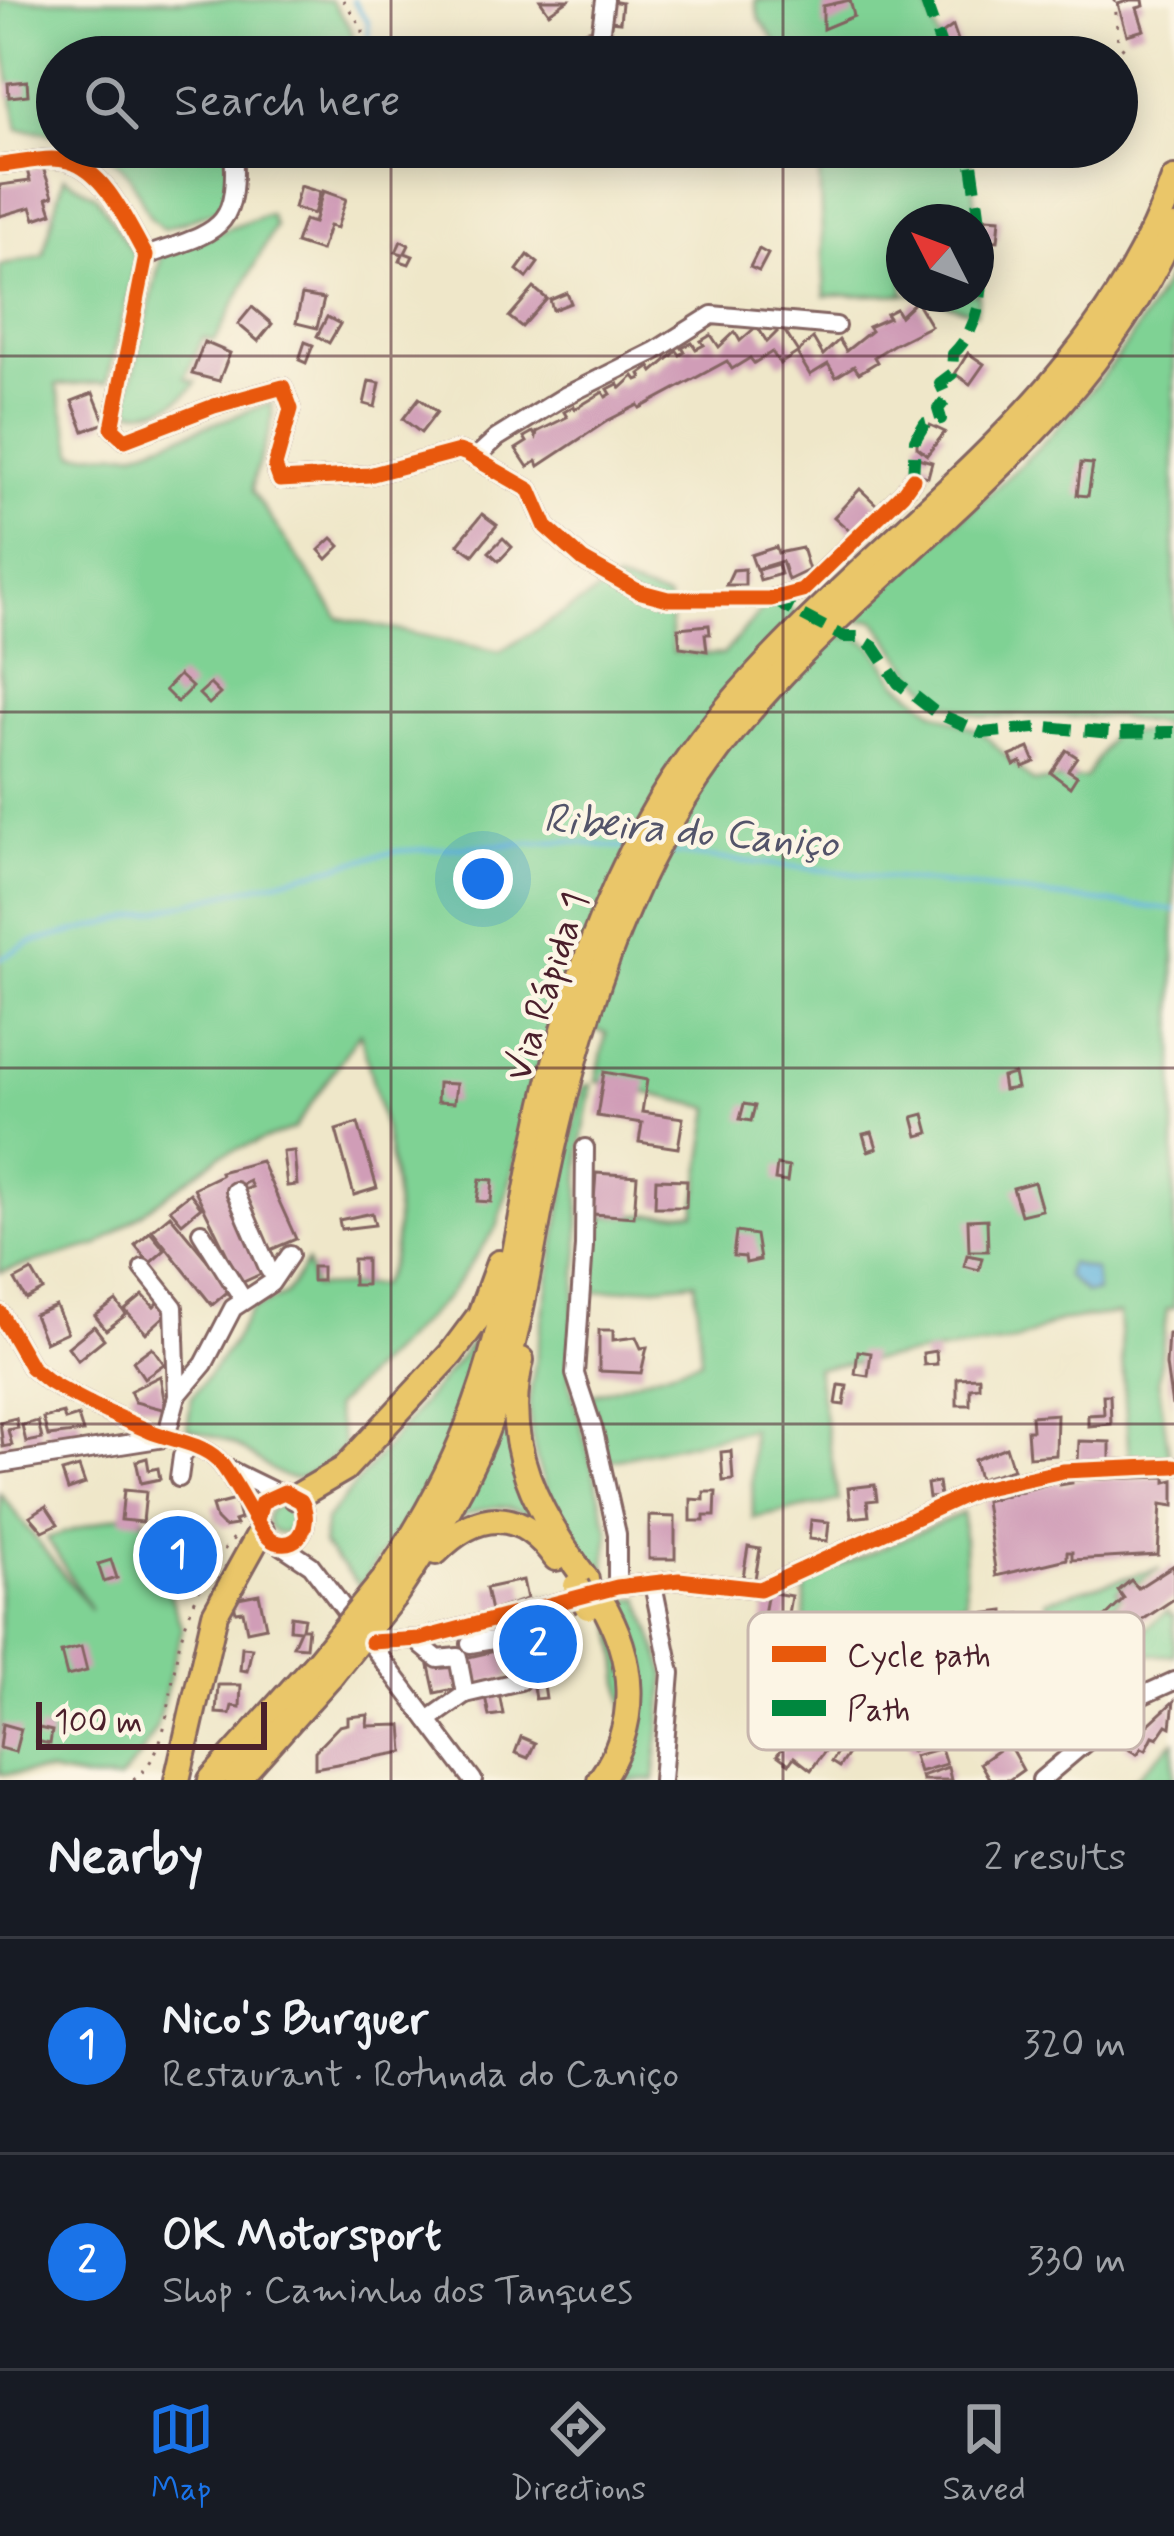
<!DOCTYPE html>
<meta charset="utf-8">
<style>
body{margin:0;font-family:Mynerve,sans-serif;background:#20242c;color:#f1f3f6}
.compass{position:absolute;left:886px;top:204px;width:108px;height:108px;border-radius:50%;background:#171b24;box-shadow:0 6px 30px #0003;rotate:312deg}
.scale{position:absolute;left:36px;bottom:30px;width:231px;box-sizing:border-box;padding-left:12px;border:6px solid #4a1f2b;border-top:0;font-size:33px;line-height:42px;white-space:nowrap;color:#4a1f2b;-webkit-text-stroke:9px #fcf5e5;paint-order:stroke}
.you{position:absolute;left:483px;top:879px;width:42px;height:42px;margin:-30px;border:9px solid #fff;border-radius:50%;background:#1a73e8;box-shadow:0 0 0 18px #1a73e833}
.badge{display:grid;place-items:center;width:78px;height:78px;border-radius:50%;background:#1a73e8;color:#fff;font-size:39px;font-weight:700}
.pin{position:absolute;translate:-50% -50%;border:6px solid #fff;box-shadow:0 3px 12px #0006}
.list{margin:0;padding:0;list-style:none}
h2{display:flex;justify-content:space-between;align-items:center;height:156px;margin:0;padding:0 48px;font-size:51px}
h2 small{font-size:39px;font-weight:400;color:#9ea1a6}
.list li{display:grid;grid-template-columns:78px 1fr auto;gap:36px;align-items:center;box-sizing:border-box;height:216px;padding:0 48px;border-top:3px solid #363941}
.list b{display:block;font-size:45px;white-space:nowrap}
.list p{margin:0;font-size:39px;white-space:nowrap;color:#9ea1a6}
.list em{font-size:39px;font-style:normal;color:#9ea1a6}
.icon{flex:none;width:66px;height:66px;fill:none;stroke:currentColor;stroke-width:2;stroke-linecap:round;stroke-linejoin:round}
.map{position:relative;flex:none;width:1174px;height:1780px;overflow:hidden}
.search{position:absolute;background:#171b24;box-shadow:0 6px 30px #0003;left:36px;right:36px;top:36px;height:132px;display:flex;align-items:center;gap:30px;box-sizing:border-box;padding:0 42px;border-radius:66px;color:#9ea1a6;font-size:45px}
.sheet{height:588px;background:#171b24}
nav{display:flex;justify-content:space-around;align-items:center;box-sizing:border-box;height:168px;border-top:3px solid #363941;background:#171b24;font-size:33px;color:#9ea1a6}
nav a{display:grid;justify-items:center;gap:6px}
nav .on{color:#1a73e8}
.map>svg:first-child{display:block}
</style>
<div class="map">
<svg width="1174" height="1780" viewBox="0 0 1174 1780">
<rect width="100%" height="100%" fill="#fcf5e5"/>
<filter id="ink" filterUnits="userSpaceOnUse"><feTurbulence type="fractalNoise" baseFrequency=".00833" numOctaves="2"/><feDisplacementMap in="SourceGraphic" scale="24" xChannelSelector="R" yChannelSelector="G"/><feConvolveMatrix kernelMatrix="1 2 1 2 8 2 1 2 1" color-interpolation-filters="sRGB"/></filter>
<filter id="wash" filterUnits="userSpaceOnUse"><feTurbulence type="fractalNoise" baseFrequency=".004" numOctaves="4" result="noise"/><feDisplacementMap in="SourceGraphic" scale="48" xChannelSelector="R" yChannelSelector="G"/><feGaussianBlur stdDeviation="2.7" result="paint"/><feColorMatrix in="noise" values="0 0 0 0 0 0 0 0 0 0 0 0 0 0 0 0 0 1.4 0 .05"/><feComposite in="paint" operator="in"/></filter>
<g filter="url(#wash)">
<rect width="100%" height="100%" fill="#efe7c9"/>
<g fill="#7fd294" stroke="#647860" stroke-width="3" fill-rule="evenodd">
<path d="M0 0H330C345 19 357 32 353 57H57V133L18 129 0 23Z"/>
<polygon points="755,0 925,0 945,57 787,57 759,19"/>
<polygon points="102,147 238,147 226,207 163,229 150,217 130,176"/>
<path d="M818 147H970L982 275 976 313 914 294 825 296ZM904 222H976V294H904Z"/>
<path d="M64 177 96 196 137 259 107 382 56 385 75 454 135 452 271 403C277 431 254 461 252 491L339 618 500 652 616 581 668 599 673 652 723 655 771 599 844 637H858L873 647 898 683 935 712 982 733 1033 782 1086 778 1112 733 1174 732V1308L1167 1309 1158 1380 1170 1461 1129 1458 1119 1314 1060 1321 1016 1341 816 1368 839 1501 753 1518 751 1429 608 1461 591 1395 701 1360 695 1282 588 1293 592 1217 695 1213 711 1108 596 1081 606 1033 556 1017 497 1227 447 1297 334 1407 344 1447C291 1494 293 1483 240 1448 225 1438 204 1434 187 1428L192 1397 231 1345 251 1310 285 1295 307 1262 313 1287 380 1285C420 1231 375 1095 360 1032L294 1129 221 1155 99 1245 0 1272V266L43 255Z"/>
<path d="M269 214 275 226 215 341 203 337 185 378 196 382C184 403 154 414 130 410L128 396 162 253Z"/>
<path d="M1174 264V727L1116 717 982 716 941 702 909 667 875 620H846C966 511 1103 413 1174 264Z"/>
<path d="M592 1085 580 1152 579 1249 569 1380 609 1531 604 1580C560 1522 529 1476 529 1400L578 1106 584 1086Z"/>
<polygon points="493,1317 477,1373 432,1481 360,1586 323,1545 326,1520"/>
<path d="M510 1395 540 1520C505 1502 490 1503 456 1520Z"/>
<polygon points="0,1493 91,1610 47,1538 141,1509 182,1629 156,1728 137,1760 119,1780 91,1780 48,1772 0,1774"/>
<circle cx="281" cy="1519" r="14"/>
<polygon points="963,1513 966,1602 943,1609 945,1653 883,1691 805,1665 805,1581"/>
<path d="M1160 1568 1137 1584 1131 1579 1117 1591 1121 1597 1067 1658 1059 1654 1050 1669 1058 1674 1039 1711C1031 1682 1043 1668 1049 1642 1053 1628 1049 1614 1046 1600Z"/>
<polygon points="640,1598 666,1675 654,1780 611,1780 628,1740 611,1602"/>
<polygon points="1167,1611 1174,1617 1174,1656 1144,1654 1086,1696 1116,1653"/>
<polygon points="1174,1741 1174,1780 1132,1780 1135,1778"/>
</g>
<polygon fill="#63b6de" stroke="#566a84" stroke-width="3" points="1069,1263 1095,1270 1097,1292 1086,1293 1066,1276"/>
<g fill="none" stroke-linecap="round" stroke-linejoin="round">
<g stroke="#63b6de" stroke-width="4.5">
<polyline points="353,0 368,22 370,55"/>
<polyline points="662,852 1174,910"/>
<polyline points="0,959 29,943 397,851 567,841 626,848"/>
</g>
</g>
<g id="blocks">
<g fill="#d09db7">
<polygon points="540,0 568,0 549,13"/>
<polygon points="850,0 854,16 823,29 823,6"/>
<polygon points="1130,0 1143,0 1144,6 1137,8 1144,30 1127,35 1118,4"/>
<polygon points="611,1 622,3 620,22 609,21"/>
<polygon points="953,26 963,55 947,57 939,36"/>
<polygon points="27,81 28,95 9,97 8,83"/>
<polygon points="559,147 575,147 573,165 557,163"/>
<polygon points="42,165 53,196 47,198 52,213 35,219 31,207 0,216 0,185 30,181 27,170"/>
<polygon points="300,186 320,192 314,214 294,208"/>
<polygon points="323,191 346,199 337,228 329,226 321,251 296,243 304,220 314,223"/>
<polygon points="986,218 1000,219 998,241 984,240"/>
<polygon points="401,241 409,245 405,253 413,256 409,264 400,261 403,254 396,252"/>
<polygon points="759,249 768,254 759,271 750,267"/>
<polygon points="528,255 538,263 527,278 517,270"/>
<polygon points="534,288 547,299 522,327 509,317"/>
<polygon points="567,293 571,303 553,310 550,300"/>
<polygon points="302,295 324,299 317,328 296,323"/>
<polygon points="916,301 931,326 893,345 874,357 877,362 859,373 854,366 836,377 828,364 810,375 797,353 780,364 772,352 754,363 750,358 732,369 727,361 640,408 638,405 607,421 539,466 537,461 528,467 516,449 527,442 524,437 533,432 536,437 537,432 567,417 564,412 574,406 575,409 603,392 606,397 611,394 608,389 618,384 621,388 634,376 637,380 642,378 640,374 650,367 653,372 677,351 680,355 685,352 682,348 692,343 696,349 704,345 701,341 711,335 719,347 735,332 740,341 757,326 767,342 782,327 798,352 813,338 823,355 839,340 846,351 871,331 868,327 889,318 886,314 896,309 900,316"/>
<polygon points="252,307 272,324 258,341 238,324"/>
<polygon points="327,317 340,324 329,343 317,336"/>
<polygon points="204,342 230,353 219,381 192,374"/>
<polygon points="305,342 313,345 306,363 299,360"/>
<polygon points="968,353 984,364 970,384 955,374"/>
<polygon points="369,381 380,383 375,407 364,404"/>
<polygon points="93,393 105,423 84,431 72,401"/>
<polygon points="419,398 437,412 421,433 403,419"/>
<polygon points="930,425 945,432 927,455 917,447 917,441"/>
<polygon points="918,458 932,462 928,477 914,473"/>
<polygon points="1081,463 1093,464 1088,496 1077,495"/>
<polygon points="860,489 878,506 853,534 834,517"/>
<polygon points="482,514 497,525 473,555 458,544"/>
<polygon points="332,538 340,546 327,559 319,550"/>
<polygon points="503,538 512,547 499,561 489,552"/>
<polygon points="776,547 778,553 802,548 809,570 788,580 782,561 756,569 751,555"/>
<polygon points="778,564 781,574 760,580 757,570"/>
<polygon points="745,569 745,585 726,585 733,570"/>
<polygon points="709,625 710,634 705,634 707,651 680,647 678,628"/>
<polygon points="179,675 192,687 177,702 165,690"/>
<polygon points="210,684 220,694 209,704 199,694"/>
<polygon points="1029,748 1035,762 1023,767 1021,762 1014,765 1010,756"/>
<polygon points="1066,750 1077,757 1068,770 1077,776 1070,787 1051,773"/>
<polygon points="604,1072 647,1080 642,1112 683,1118 678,1148 639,1142 642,1123 597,1116"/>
<polygon points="1014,1074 1017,1088 1004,1090 1002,1077"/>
<polygon points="438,1083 456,1084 454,1103 437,1102"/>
<polygon points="744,1104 755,1106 751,1121 740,1119"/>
<polygon points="924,1114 929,1133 918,1136 913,1117"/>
<polygon points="358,1123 377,1188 354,1195 336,1130"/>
<polygon points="872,1132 877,1148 868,1151 863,1134"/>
<polygon points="294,1151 297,1185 287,1186 283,1152"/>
<polygon points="261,1161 296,1239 270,1250 244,1190 252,1187 249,1181 228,1192 263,1273 241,1283 194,1188 221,1175 220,1172"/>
<polygon points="777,1165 789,1167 787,1182 775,1180"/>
<polygon points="596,1173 637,1176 634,1217 593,1214"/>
<polygon points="480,1179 493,1180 491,1202 477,1201"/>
<polygon points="656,1179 687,1180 686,1207 655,1207"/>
<polygon points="1034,1182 1042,1210 1021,1215 1013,1188"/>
<polygon points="190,1193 201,1207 182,1223 170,1209"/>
<polygon points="372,1213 375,1225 341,1229 339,1220"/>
<polygon points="170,1215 231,1289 212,1305 152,1230"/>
<polygon points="987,1219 988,1251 969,1251 968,1220"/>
<polygon points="150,1232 165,1250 150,1263 135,1245"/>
<polygon points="736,1232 756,1235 760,1260 746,1263 745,1257 733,1256"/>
<polygon points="967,1255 982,1258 979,1270 964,1266"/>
<rect x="353" y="1259" width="13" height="26"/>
<rect x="312" y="1267" width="10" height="14"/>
<polygon points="32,1271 43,1290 26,1299 15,1280"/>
<polygon points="143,1295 154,1307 159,1302 168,1313 146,1333 125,1310"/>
<polygon points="116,1301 126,1315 106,1330 95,1316"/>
<polygon points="56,1306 67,1332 45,1342 34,1315"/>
<polygon points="94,1326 104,1339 78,1360 68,1347"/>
<polygon points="599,1330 613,1330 613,1340 636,1337 641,1348 647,1347 641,1373 599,1371"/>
<polygon points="1168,1334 1174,1334 1172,1406 1166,1365"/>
<polygon points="152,1347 164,1364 144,1378 133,1361"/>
<polygon points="858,1351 871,1353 868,1376 855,1374"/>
<polygon points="936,1351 937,1364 924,1365 923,1353"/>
<polygon points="160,1376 166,1410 135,1402 130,1391"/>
<polygon points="979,1377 979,1387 970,1388 970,1405 957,1405 957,1378"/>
<polygon points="839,1385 847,1386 844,1405 836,1404"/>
<polygon points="1103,1395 1110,1395 1111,1424 1088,1426 1088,1415 1104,1414"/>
<polygon points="63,1413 65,1420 78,1416 83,1432 48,1436 43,1418"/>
<polygon points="1057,1414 1056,1455 1029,1457 1027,1430 1032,1430 1031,1416"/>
<polygon points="16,1418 18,1428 8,1430 12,1445 3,1447 0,1422"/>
<polygon points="38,1421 42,1439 26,1442 22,1425"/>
<polygon points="1079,1441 1110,1442 1110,1464 1078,1463"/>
<polygon points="1006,1447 1013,1469 979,1479 974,1460"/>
<polygon points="731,1451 733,1480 723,1481 721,1452"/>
<polygon points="147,1458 149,1470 158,1468 160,1479 141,1483 136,1461"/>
<polygon points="79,1467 85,1484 68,1490 62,1472"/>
<polygon points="1166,1477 1166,1482 1174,1480 1174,1506 1161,1504 1158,1555 1072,1560 1072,1552 1067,1552 1067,1559 996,1576 985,1501 1060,1481 1060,1485 1072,1483 1072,1480"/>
<polygon points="938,1482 940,1497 929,1498 927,1484"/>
<polygon points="875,1485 877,1500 867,1501 869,1516 851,1518 848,1488"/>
<polygon points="124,1490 146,1492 143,1522 121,1520"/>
<polygon points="704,1492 716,1492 715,1516 704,1516 704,1521 691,1521 691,1499 704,1500"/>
<polygon points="235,1500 240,1519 234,1521 236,1525 224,1527 216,1519 212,1506"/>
<polygon points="46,1506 58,1524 43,1531 30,1516"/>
<polygon points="649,1516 675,1517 675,1559 649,1559"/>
<polygon points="811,1520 829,1522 827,1541 809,1539"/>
<polygon points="186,1537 196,1569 171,1576 162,1545"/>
<polygon points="748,1547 760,1549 755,1579 743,1577"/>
<polygon points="111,1560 117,1578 104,1582 98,1564"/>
<polygon points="1174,1565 1174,1599 1144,1619 1108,1655 1093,1677 1068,1732 1042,1723 1044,1717 1041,1716 1061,1674 1051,1670 1060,1657 1068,1662 1090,1632 1124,1599 1118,1591 1131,1580 1138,1588"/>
<polygon points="523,1580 527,1599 491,1611 486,1588"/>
<polygon points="768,1592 791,1596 785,1632 774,1634 771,1650 758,1648"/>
<polygon points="259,1594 266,1627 247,1631 243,1611 236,1612 233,1599"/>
<polygon points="1004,1611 1004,1616 1020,1614 1023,1641 951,1654 948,1624 967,1623 966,1616"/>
<polygon points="291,1616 304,1618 302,1628 308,1628 306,1647 293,1646 300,1630 290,1629"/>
<polygon points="81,1647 87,1671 67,1676 61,1652"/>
<polygon points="242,1647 252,1648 247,1671 240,1670"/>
<polygon points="504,1649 510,1677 435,1693 429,1666"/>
<polygon points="218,1685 241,1685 240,1707 232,1706 230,1714 216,1713"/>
<polygon points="544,1685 546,1698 535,1699 533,1687"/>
<polygon points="499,1693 503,1714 489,1716 485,1696"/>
<polygon points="1174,1701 1171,1727 1167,1725 1158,1738 1153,1736 1146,1750 1142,1748 1137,1754 1124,1747"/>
<polygon points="368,1715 367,1726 402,1725 404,1752 315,1768 315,1751 339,1726 348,1724 348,1717"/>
<polygon points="3,1724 21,1729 15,1752 0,1748"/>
<polygon points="933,1727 938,1743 911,1751 906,1735"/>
<polygon points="39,1728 52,1731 50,1744 36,1741"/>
<polygon points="797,1729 825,1751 811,1770 794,1757 789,1764 777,1755"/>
<polygon points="521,1737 535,1743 528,1758 515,1753"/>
<polygon points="1008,1743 1023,1770 1009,1780 990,1780 980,1763"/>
<polygon points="941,1748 946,1764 919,1772 914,1756"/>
<polygon points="839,1749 847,1755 839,1767 831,1762"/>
<polygon points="948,1767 951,1780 922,1780 921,1776"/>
</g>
</g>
</g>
<g filter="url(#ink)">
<use href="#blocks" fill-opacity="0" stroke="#846562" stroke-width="3"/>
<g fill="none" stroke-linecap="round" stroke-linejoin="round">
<defs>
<g id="minor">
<polyline points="477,57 543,51 600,37 605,0"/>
<path d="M0 165C20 164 48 155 68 161 106 171 128 225 146 256L112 428 125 440 214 406 283 387 291 409 275 466 280 480 369 475 459 451 467 454 530 490 546 527 583 560 638 591 668 599H771L802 591 903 493 913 479"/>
<path d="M146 256C219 230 239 232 233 147"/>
<polyline points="475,458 497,438 565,396 655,351 712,315 836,326"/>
<polyline points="585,1148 584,1246 575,1374 594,1431 617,1534 617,1587"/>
<polyline points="235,1191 269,1270 275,1273"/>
<polyline points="201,1232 243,1299"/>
<polyline points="143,1268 174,1307 177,1396 166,1437"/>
<path d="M0 1313 31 1367 48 1381C79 1400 115 1416 149 1431 171 1440 200 1443 217 1459 235 1476 259 1537 275 1542 302 1550 312 1520 301 1501L284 1492 262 1502 257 1520"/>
<polyline points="177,1396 204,1364 233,1308 271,1283 290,1255"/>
<polyline points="0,1464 165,1438"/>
<polyline points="226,1468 277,1493"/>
<polyline points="179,1478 182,1456 191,1445"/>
<polyline points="278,1543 311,1565 473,1780"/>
<polyline points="653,1584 671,1673 662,1780"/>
<polyline points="420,1639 422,1646 438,1659 458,1657 465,1694 428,1720"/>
<polyline points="371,1642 420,1639 617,1587 679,1580 760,1589 976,1490 1063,1471 1174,1466"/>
<polyline points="465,1694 520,1681 510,1637 470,1644"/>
<polyline points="1041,1780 1139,1697 1174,1681"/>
</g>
<g id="highway">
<path d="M521 1360C500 1444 538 1514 586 1579"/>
<polyline points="296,1497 344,1469 451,1354 480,1315 499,1263"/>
<path d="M436 1552C478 1510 519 1507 556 1558"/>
<path d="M384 1580C422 1525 454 1467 476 1404 507 1319 518 1228 537 1140 561 1022 598 905 660 801 801 567 1082 445 1174 179"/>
<path d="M395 1595C434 1537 470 1478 493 1412 516 1346 527 1277 540 1209 567 1073 603 937 673 817 807 588 1067 474 1174 228"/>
<path d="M600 1599C635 1657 641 1723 600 1780"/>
<polyline points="177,1780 215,1614 261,1531"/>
<polyline points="211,1780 319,1660"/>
<polyline points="237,1780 331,1675"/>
</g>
</defs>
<use href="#minor" stroke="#846562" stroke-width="22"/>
<use href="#highway" stroke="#846562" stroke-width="30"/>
<g stroke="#846562" stroke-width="3" stroke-dasharray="3 9" stroke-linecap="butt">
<polyline points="343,0 363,29 362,57"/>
<polyline points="1115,0 1118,43 1125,50 1117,58"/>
<path d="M133 1780C173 1752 168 1680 181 1638 192 1602 209 1565 235 1537"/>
</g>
<use href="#minor" stroke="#fff" stroke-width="16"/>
<use href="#highway" stroke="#eac669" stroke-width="24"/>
<defs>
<g id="highway-bridge">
<polyline points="576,1586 588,1607"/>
<polyline points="319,1660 384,1580"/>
<polyline points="331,1675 395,1595"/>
</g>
</defs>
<use href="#highway-bridge" stroke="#846562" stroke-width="30" stroke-linecap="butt"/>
<use href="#highway-bridge" stroke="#eac669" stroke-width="24"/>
<g stroke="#00873e" stroke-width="12" stroke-dasharray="24 12" stroke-linecap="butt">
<polyline points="925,0 945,57"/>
<polyline points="543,51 544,57"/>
<polyline points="546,147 547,152"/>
<path d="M913 479 915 440 925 423 941 419 938 409 947 398 940 383 952 374 953 354C1003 306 976 209 970 147"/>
<polyline points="771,599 844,637 858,637 874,647 898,683 935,712 982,733 1046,727 1112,733 1174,732"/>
</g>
<defs>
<g id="cycleway">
<path d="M0 165C20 164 48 155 68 161 106 171 128 225 146 256L112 428 125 440 214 406 283 387 291 409 275 466 280 480 369 475 459 451 467 454 530 490 546 527 583 560 638 591 668 599H771L802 591 903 493 913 479"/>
<path d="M0 1313 31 1367 48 1381C79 1400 115 1416 149 1431 171 1440 200 1443 217 1459 235 1476 259 1537 275 1542 302 1550 312 1520 301 1501L284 1492 262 1502 257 1520"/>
<polyline points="371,1642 420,1639 617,1587 679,1580 760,1589 976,1490 1063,1471 1174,1466"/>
</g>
</defs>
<use href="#cycleway" stroke="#fcf5e5" stroke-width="22"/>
<use href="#cycleway" stroke="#e8590c" stroke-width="15"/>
</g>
</g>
<path fill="none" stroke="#4a1f2b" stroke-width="3" stroke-opacity="0.55" d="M391 0V57M783 0V57M391 147V1780M783 147V1780M0 356H1174M0 712H1174M0 1068H1174M0 1424H1174"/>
<g text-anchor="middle" stroke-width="9" stroke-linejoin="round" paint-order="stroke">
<g font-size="39" fill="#4a1f2b" stroke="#fcf5e5">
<text transform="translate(545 986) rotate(-72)" y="14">Via Rápida 1</text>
</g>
<g font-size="42" font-style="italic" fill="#53546a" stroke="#fcf5e5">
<text transform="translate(691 829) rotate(5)" y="15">Ribeira do Caniço</text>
</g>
</g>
<rect x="748" y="1612" width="396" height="138" rx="18" fill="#fcf5e5" stroke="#c7b5ad" stroke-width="3"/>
<rect x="772" y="1646" width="54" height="16" fill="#e8590c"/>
<rect x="772" y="1700" width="54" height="16" fill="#00873e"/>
<g font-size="33" fill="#4a1f2b">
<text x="847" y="1666">Cycle path</text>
<text x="847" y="1720">Path</text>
</g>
</svg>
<svg class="compass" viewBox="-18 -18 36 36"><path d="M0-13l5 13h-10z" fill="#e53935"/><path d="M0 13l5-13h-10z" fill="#9ea1a6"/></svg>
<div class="scale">100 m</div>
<div class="you"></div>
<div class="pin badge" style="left:178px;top:1555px">1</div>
<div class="pin badge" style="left:538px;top:1644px">2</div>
<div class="search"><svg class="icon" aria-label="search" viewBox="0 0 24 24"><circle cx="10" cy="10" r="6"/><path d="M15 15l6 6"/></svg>Search here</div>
</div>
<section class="sheet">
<h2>Nearby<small>2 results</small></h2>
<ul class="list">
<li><span class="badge">1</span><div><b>Nico's Burguer</b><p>Restaurant · Rotunda do Caniço</p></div><em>320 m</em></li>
<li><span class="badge">2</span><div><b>OK Motorsport</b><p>Shop · Caminho dos Tanques</p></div><em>330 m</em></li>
</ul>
</section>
<nav>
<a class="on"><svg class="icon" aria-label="map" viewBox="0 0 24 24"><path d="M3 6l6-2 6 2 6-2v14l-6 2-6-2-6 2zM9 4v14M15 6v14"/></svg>Map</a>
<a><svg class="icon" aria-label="directions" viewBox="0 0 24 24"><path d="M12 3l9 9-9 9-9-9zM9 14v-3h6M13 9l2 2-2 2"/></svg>Directions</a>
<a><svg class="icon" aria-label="saved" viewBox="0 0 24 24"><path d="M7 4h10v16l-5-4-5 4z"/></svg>Saved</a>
</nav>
